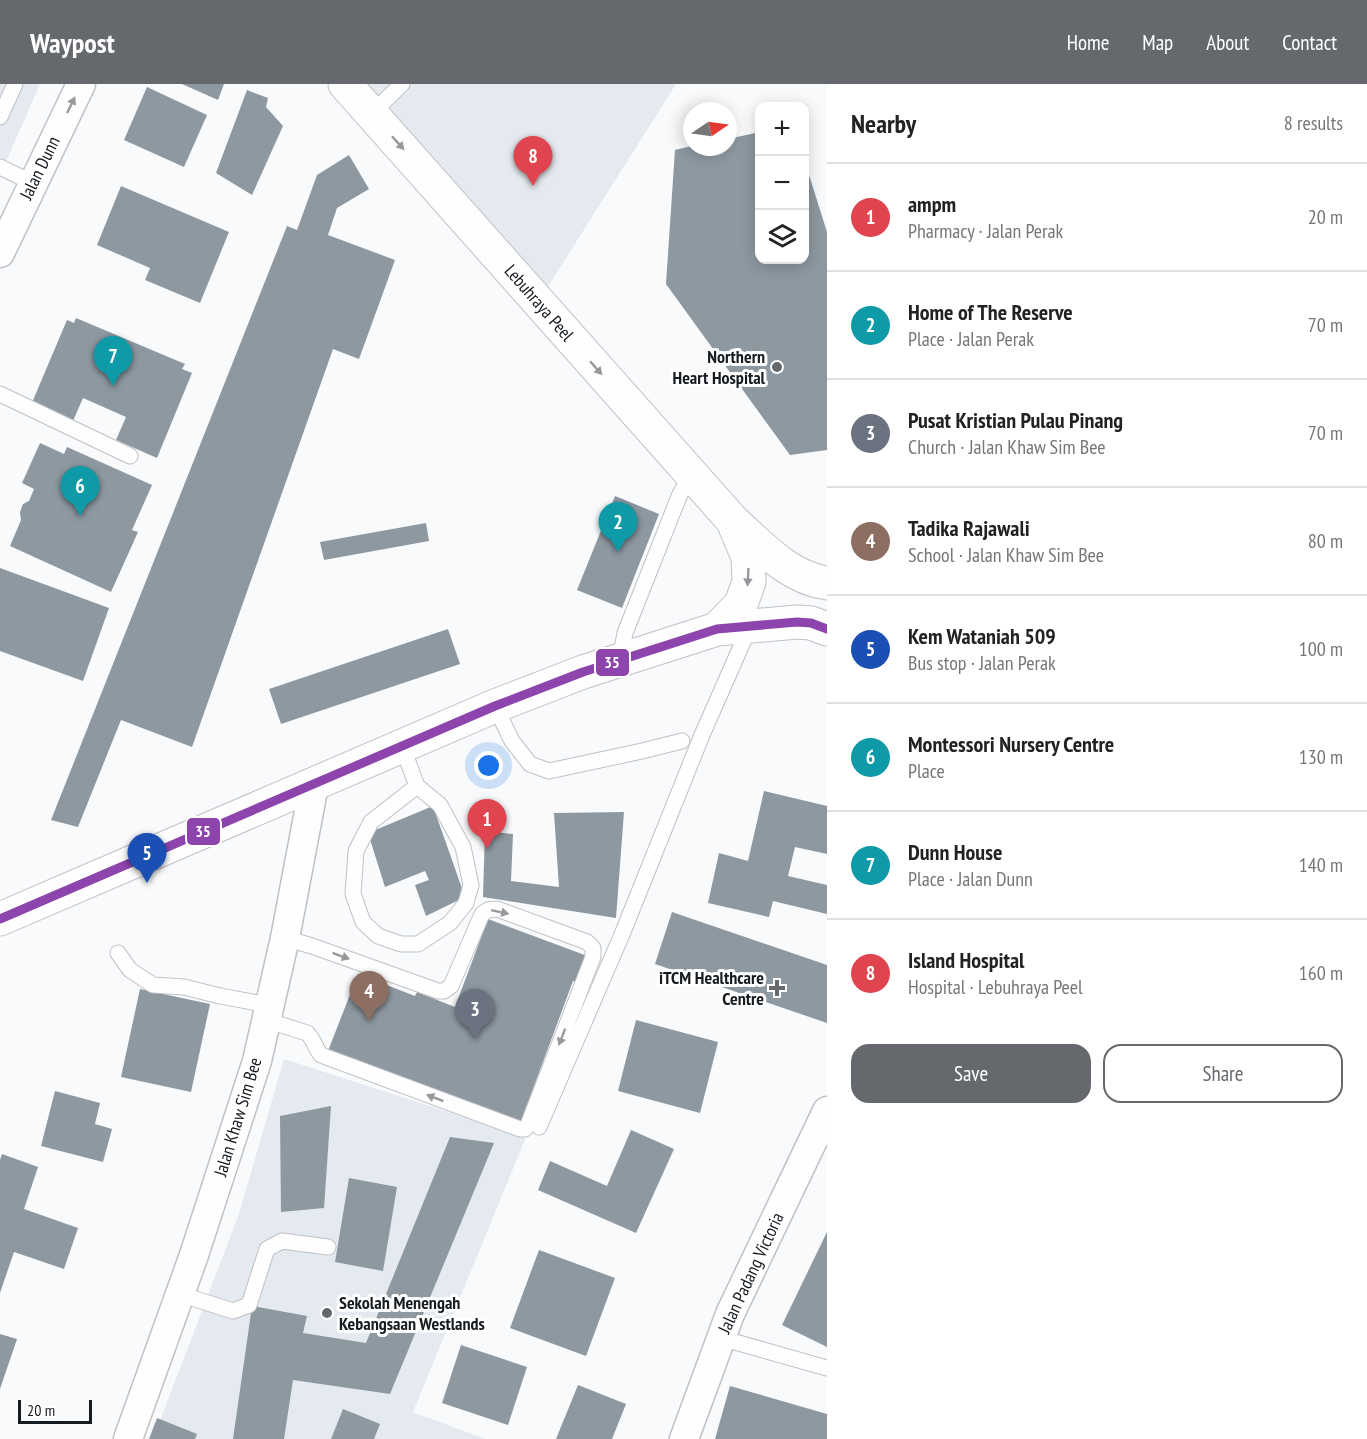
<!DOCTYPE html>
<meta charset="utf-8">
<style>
body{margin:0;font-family:"PT Sans Narrow",sans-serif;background:#f2f2f2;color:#222}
.controls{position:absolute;right:18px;top:18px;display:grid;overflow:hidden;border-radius:12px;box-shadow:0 3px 15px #0003}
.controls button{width:54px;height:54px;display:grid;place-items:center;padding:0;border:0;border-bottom:2px solid #e0e0e0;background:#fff;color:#222;font:30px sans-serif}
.compass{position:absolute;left:683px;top:18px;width:54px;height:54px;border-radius:50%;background:#fff;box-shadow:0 3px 15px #0003;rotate:77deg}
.scale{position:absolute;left:18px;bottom:15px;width:74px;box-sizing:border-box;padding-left:6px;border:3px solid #161b20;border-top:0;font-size:16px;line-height:21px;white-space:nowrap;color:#161b20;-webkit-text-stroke:4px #fff;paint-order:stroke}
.you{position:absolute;left:489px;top:682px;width:21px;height:21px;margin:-15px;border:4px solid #fff;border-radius:50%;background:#1a73e8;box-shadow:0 0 0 9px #1a73e833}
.badge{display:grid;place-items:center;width:39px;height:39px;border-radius:50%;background:#65696d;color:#fff;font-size:20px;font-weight:700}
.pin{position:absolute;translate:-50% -50px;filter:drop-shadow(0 2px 3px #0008)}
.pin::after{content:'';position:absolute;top:32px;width:21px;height:18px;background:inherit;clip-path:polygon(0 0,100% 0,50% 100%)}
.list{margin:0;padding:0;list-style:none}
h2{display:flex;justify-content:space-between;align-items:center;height:78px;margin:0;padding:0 24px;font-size:26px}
h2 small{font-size:20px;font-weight:400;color:#767676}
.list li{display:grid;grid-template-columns:39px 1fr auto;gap:18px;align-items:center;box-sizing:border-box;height:108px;padding:0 24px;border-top:2px solid #e0e0e0}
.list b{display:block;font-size:22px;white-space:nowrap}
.list p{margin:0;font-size:20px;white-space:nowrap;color:#767676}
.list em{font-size:20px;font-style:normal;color:#767676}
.actions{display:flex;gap:12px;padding:18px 24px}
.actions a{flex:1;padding:14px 0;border:2px solid #65696d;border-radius:18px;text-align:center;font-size:21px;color:#65696d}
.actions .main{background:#65696d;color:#fff}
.icon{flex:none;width:33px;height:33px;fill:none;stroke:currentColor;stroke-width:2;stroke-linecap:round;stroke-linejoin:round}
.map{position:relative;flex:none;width:827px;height:1355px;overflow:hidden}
header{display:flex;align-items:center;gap:36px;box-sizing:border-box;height:84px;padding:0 30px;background:#65696d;color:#fff}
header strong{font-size:28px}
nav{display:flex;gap:33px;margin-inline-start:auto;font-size:21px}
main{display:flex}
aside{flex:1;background:#fff}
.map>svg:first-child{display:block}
</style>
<header>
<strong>Waypost</strong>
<nav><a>Home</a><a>Map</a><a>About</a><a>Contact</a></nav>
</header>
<main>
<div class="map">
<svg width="827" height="1355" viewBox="0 0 827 1355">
<rect width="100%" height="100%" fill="#f8fafc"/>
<g fill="#e4eaef">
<polygon points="0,0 40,0 0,91"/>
<polygon points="362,0 676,0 547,204"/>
<polygon points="284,975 526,1053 413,1328 485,1355 153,1355 239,1130"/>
</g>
<g fill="#8d98a1">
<polygon points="182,0 224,0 218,16"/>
<polygon points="147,3 207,31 184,83 124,56"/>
<polygon points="247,6 268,14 266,23 283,42 252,111 216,89"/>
<polygon points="760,48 760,176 804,176 804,75 827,148 827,366 790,371 666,200 675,66 692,62 728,63 728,55"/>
<polygon points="349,71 369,105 337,124 328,151 395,176 359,275 333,265 192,663 121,636 78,743 51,736 287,142 297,146 317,91"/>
<polygon points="121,102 229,148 200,219 145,196 150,184 97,161"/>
<polygon points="76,234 185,280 182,285 192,289 157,374 116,356 126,333 83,314 72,339 31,321 67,236 74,239"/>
<polygon points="40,359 64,370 67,363 152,401 132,446 138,448 111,508 10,462 21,436 20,428 23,420 29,417 34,405 22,399"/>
<polygon points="615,412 659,430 622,524 577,506"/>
<polygon points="426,439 429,457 324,476 320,458"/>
<polygon points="0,484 109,524 83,597 0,567"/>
<polygon points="448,545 460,580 281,640 269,605"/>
<polygon points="764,707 827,722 827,770 795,763 788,792 827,801 827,830 773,817 769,833 708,819 719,769 748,777"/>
<polygon points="433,722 465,813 426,832 415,801 429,796 425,787 385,803 368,749"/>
<polygon points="624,728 616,834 483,813 485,747 513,750 511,797 559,803 554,729"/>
<polygon points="672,828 827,881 827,939 655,880"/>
<polygon points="488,835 590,873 580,900 573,897 521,1037 388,988 387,989 328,967 358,890 415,912 417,908 455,923"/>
<polygon points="140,905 210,920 191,1008 121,993"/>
<polygon points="636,936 718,958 700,1029 618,1007"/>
<polygon points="55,1007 100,1019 95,1040 112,1045 103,1078 41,1062"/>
<polygon points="331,1022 324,1124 281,1128 280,1032"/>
<polygon points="631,1046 674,1065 636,1149 538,1106 550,1077 607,1102"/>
<polygon points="450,1053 494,1059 390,1310 293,1296 284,1355 233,1355 252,1222 307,1232 303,1249 366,1259"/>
<polygon points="2,1070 38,1083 24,1125 78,1144 64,1185 14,1168 0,1209 0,1076"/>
<polygon points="349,1094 397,1103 383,1187 335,1178"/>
<polygon points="827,1148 827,1263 782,1241"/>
<polygon points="539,1166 615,1194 586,1272 510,1244"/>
<polygon points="0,1250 17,1255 0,1305"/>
<polygon points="461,1261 527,1283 508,1341 442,1319"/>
<polygon points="578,1301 626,1320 612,1355 556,1355"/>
<polygon points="730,1302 827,1330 827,1355 715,1355"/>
<polygon points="343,1325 380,1340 374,1355 331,1355"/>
<polygon points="157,1334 197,1350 195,1355 149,1355"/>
</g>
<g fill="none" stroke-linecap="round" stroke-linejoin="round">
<defs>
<g id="lane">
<polyline points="371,30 402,0"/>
<polyline points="0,33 15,0"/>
<polyline points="0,83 33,99"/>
<polyline points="0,310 130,372"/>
<polyline points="620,575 625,549 680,410 691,391"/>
<polyline points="495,622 512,657 530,680 549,687 642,667 682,657"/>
<polyline points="402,662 417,702 440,721 463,763 471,801 466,819 450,839 418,860 401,860 378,852 363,838 353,810 356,767 371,738 417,702"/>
<polyline points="118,869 130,886 153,901 184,903 220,912 269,921"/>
<path d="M266 936 307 949C314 955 315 964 321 971L520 1045H525L528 1041 593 873V864L587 858 497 825 488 826 482 830 451 902 444 907H438L312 862 285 854"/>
<polyline points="539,1043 623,848 702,651 750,542"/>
<polyline points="180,1210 233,1227 249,1221 267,1165 282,1157 328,1163"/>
<polyline points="721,1254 827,1284"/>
</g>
<g id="street">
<polyline points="0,169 81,0"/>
<polyline points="128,1355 194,1171 257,977 285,854 314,701"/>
<polyline points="684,1355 730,1230 827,1027"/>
</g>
<g id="secondary">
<path d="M345 0 733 437C761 462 789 494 827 499"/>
<polyline points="717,545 741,520 749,498 748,473 734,440"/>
<polyline points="0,835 495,622 583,588 717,545 797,538 811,539 827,545"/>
</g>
</defs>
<use href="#lane" stroke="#bec1c5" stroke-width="17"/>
<use href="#street" stroke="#bec1c5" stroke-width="31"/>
<use href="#secondary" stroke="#bec1c5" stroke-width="35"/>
<use href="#lane" stroke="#fefeff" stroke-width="15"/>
<use href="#street" stroke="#fefeff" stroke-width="28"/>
<use href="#secondary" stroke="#fefeff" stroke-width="33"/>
<defs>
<polyline id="bus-1" points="0,835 495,622 583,588 717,545 797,538 811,539 827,545"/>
</defs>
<use href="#bus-1" stroke="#fff" stroke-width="14"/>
<use href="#bus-1" stroke="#8e44ad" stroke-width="9"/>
</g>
<defs><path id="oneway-solid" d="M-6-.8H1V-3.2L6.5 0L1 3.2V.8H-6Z" transform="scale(1.5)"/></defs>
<g fill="#96989b">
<use href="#oneway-solid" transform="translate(71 21) rotate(-64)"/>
<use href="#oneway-solid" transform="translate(398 59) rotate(48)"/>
<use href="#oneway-solid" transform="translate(596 284) rotate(49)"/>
<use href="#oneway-solid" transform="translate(748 493) rotate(93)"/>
<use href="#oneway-solid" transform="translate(500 828) rotate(12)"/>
<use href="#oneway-solid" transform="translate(341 872) rotate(20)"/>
<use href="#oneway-solid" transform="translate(562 953) rotate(111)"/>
<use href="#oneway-solid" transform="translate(435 1014) rotate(-159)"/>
</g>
<g fill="#65696d" stroke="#fff" stroke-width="2">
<circle cx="777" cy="283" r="6"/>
<path d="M774 895h6v6h6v6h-6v6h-6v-6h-6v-6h6z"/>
<circle cx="327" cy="1229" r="6"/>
</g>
<g text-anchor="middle" stroke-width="6" stroke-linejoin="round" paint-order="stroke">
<g font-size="18" fill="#161b20" stroke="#fff">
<text transform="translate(40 84) rotate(-64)" y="6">Jalan Dunn</text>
<text transform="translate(539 219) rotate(49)" y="6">Lebuhraya Peel</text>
<text transform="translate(238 1033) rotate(-73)" y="6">Jalan Khaw Sim Bee</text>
<text transform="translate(751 1189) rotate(-65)" y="6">Jalan Padang Victoria</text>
</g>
<g font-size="18" font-weight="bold" fill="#161b20" stroke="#fff" text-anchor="end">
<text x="765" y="279">Northern<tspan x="765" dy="21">Heart Hospital</tspan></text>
<text x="764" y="900">iTCM Healthcare<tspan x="764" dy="21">Centre</tspan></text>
<text x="339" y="1225" text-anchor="start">Sekolah Menengah<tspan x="339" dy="21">Kebangsaan Westlands</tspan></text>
</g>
</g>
<g stroke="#fff" stroke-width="2">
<rect x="595" y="564" width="35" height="29" rx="6" fill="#8e44ad"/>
<rect x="186" y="733" width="35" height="29" rx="6" fill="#8e44ad"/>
</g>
<g font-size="16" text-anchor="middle" font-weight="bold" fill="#fff">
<text x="612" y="584">35</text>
<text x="203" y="753">35</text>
</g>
</svg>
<div class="controls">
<button>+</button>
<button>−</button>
<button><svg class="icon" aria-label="layers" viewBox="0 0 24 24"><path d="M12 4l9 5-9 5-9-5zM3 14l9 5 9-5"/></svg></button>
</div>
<svg class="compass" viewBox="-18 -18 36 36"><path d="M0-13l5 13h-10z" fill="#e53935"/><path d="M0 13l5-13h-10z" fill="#767676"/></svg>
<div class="scale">20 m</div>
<div class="you"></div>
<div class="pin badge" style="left:487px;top:765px;background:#e0444e">1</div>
<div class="pin badge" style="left:618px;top:468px;background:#0f9aa8">2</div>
<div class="pin badge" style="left:475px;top:955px;background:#6b7280">3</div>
<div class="pin badge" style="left:369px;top:937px;background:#8d6e63">4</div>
<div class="pin badge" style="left:147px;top:799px;background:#1a4fb4">5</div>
<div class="pin badge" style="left:80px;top:432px;background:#0f9aa8">6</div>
<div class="pin badge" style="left:113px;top:302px;background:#0f9aa8">7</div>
<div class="pin badge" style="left:533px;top:102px;background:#e0444e">8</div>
</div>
<aside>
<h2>Nearby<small>8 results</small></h2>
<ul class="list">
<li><span class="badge" style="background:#e0444e">1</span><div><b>ampm</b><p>Pharmacy · Jalan Perak</p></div><em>20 m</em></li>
<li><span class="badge" style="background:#0f9aa8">2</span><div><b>Home of The Reserve</b><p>Place · Jalan Perak</p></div><em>70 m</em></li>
<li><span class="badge" style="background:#6b7280">3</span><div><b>Pusat Kristian Pulau Pinang</b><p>Church · Jalan Khaw Sim Bee</p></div><em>70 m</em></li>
<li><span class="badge" style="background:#8d6e63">4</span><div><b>Tadika Rajawali</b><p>School · Jalan Khaw Sim Bee</p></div><em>80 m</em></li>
<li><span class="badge" style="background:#1a4fb4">5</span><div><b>Kem Wataniah 509</b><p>Bus stop · Jalan Perak</p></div><em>100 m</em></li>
<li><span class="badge" style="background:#0f9aa8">6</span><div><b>Montessori Nursery Centre</b><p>Place</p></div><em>130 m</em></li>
<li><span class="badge" style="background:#0f9aa8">7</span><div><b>Dunn House</b><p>Place · Jalan Dunn</p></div><em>140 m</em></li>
<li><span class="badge" style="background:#e0444e">8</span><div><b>Island Hospital</b><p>Hospital · Lebuhraya Peel</p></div><em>160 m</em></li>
</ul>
<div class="actions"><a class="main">Save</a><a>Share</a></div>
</aside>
</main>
